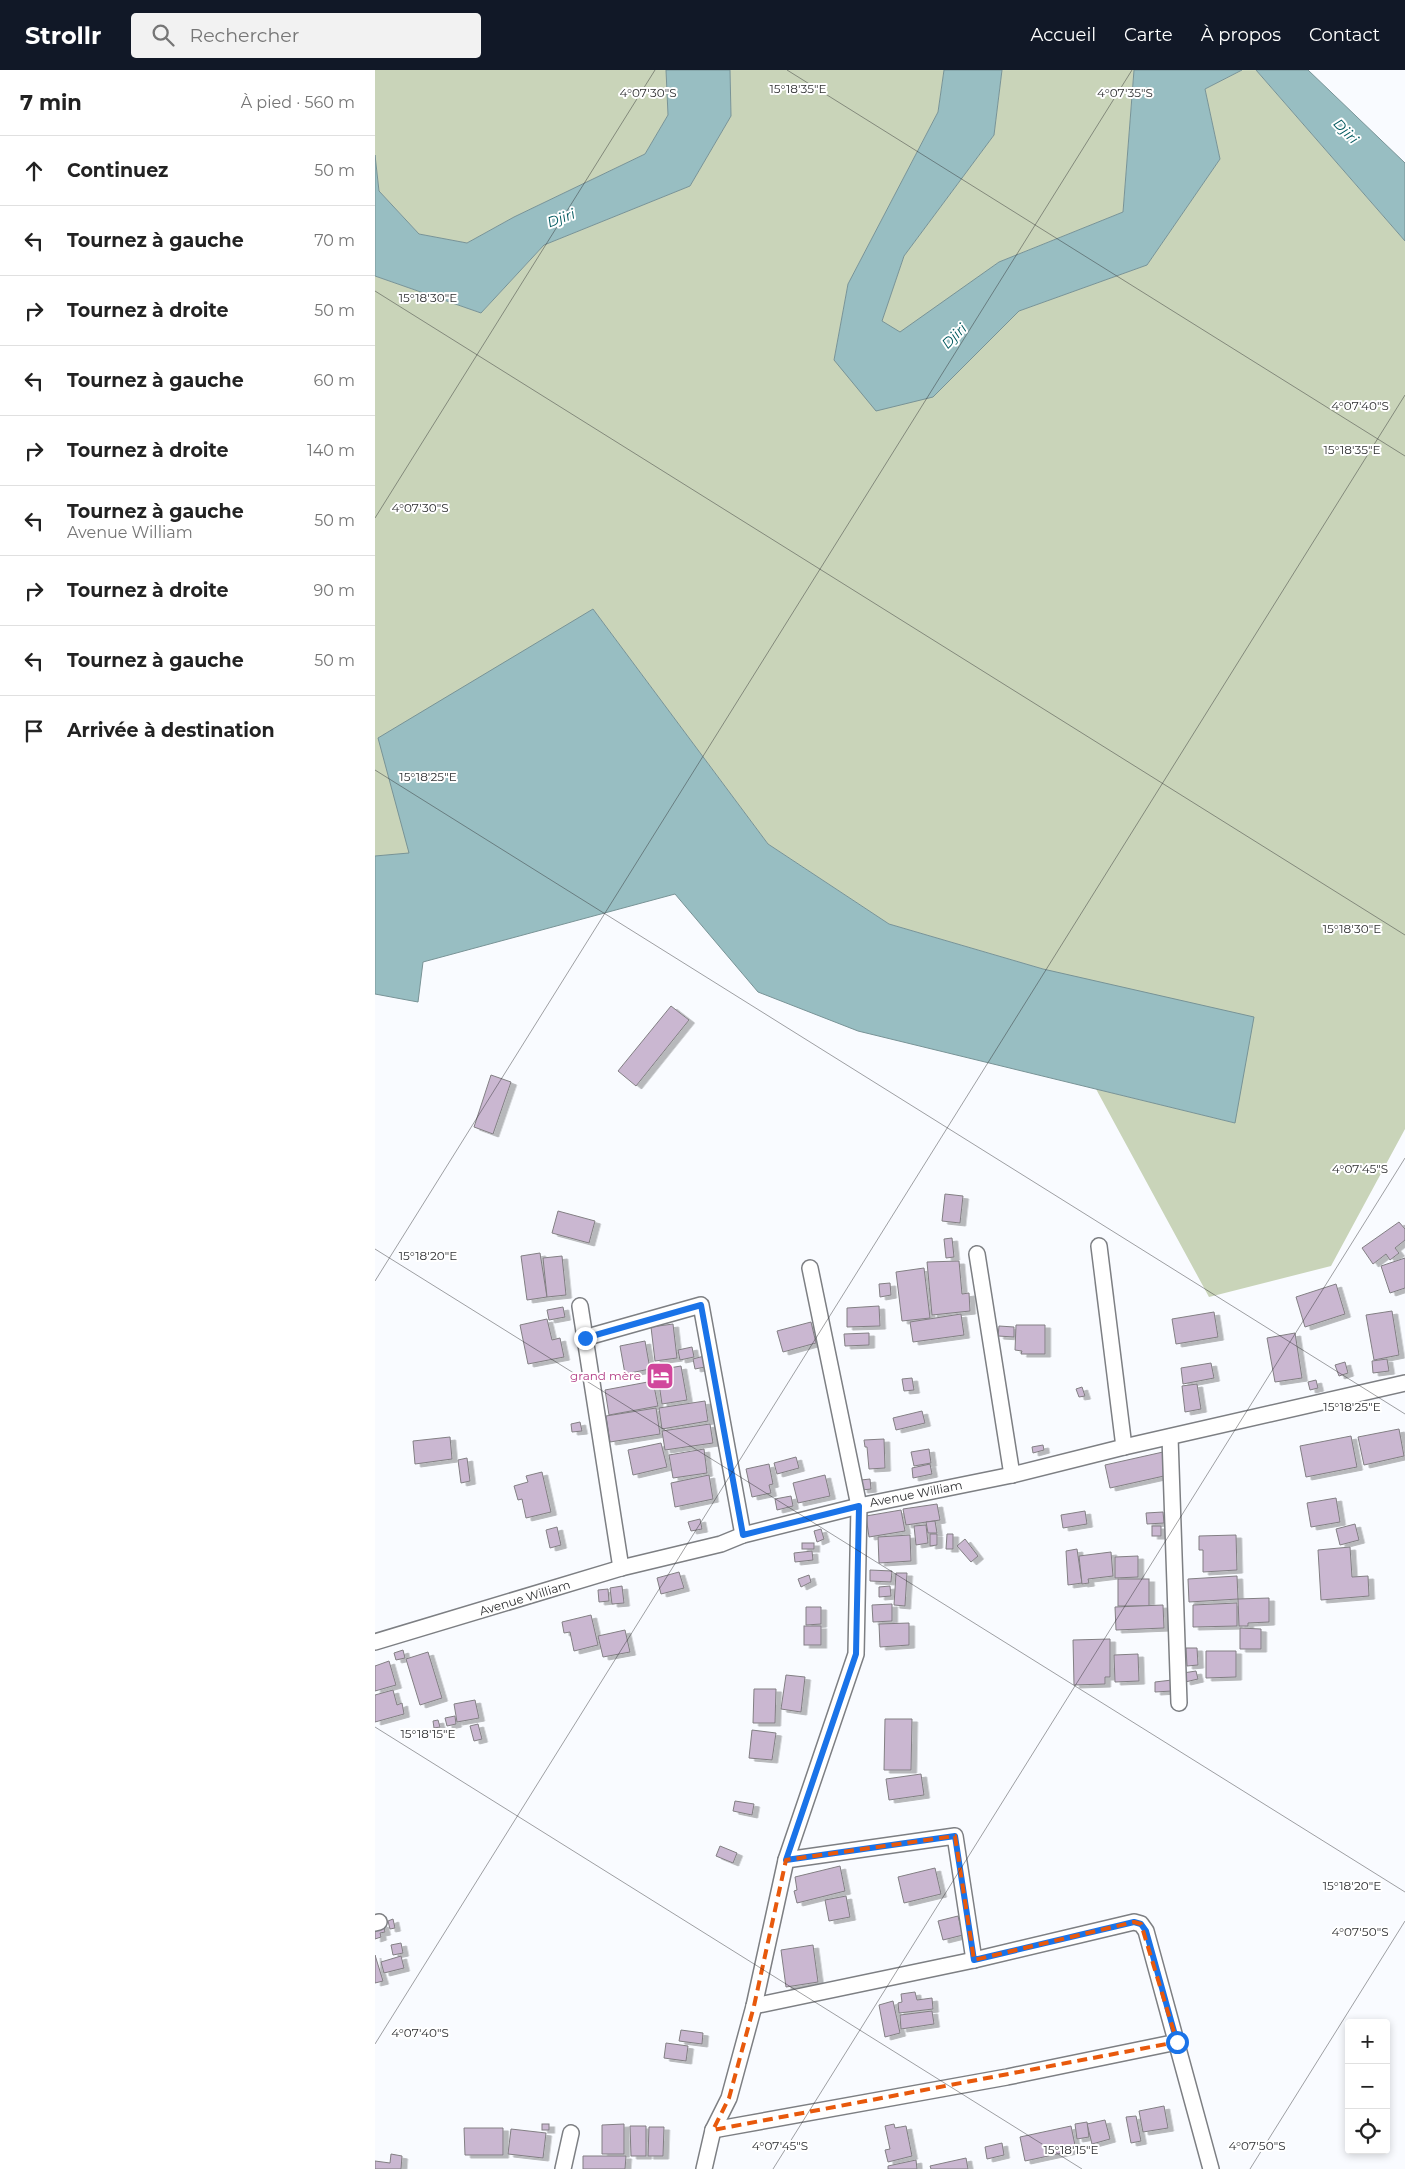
<!DOCTYPE html>
<html lang="fr">
<meta charset="utf-8">
<style>
body{margin:0;font-family:Montserrat,sans-serif;background:#f2f2f2;color:#222}
.controls{position:absolute;right:15px;bottom:15px;display:grid;overflow:hidden;border-radius:5px;box-shadow:0 2px 8px #0003}
.controls button{width:45px;height:45px;display:grid;place-items:center;padding:0;border:0;border-bottom:1px solid #e0e0e0;background:#fff;color:#222;font:25px sans-serif}
.stop{position:absolute;width:15px;height:15px;margin:-11px;border:4px solid #1a73e8;border-radius:50%;background:#fff}
.stop.end{background:#1a73e8;border-color:#fff;box-shadow:0 1px 5px #0008}
.list{margin:0;padding:0;list-style:none}
h2{display:flex;justify-content:space-between;align-items:center;height:65px;margin:0;padding:0 20px;font-size:21px}
h2 small{font-size:16px;font-weight:400;color:#767676}
.list li{display:grid;grid-template-columns:32px 1fr auto;gap:15px;align-items:center;box-sizing:border-box;height:70px;padding:0 20px;border-top:1px solid #e0e0e0}
.list b{display:block;font-size:19px;white-space:nowrap}
.list p{margin:0;font-size:16px;white-space:nowrap;color:#767676}
.list em{font-size:16px;font-style:normal;color:#767676}
.icon{flex:none;width:28px;height:28px;fill:none;stroke:currentColor;stroke-width:2;stroke-linecap:round;stroke-linejoin:round}
.map{position:relative;flex:none;width:1030px;height:2099px;overflow:hidden}
header{display:flex;align-items:center;gap:30px;box-sizing:border-box;height:70px;padding:0 25px;background:#111827;color:#fff}
header strong{font-size:24px}
nav{display:flex;gap:28px;margin-inline-start:auto;font-size:18px}
.search{width:350px;height:45px;background:#f2f2f2;display:flex;align-items:center;gap:12px;box-sizing:border-box;padding:0 18px;border-radius:5px;color:#767676;font-size:19px}
main{display:flex}
aside{flex:1;background:#fff}
.map>svg:first-child{display:block}
</style>
<header>
<strong>Strollr</strong>
<div class="search"><svg class="icon" aria-label="search" viewBox="0 0 24 24"><circle cx="10" cy="10" r="6"/><path d="M15 15l6 6"/></svg>Rechercher</div>
<nav><a>Accueil</a><a>Carte</a><a>À propos</a><a>Contact</a></nav>
</header>
<main>
<aside>
<h2>7 min<small>À pied · 560 m</small></h2>
<ul class="list">
<li><svg class="icon" aria-label="ahead" viewBox="0 0 24 24"><path d="M12 20V5M6 11l6-6 6 6"/></svg><div><b>Continuez</b></div><em>50 m</em></li>
<li><svg class="icon" aria-label="left" viewBox="0 0 24 24"><path d="M17 20v-9H6M10 6l-5 5 5 5"/></svg><div><b>Tournez à gauche</b></div><em>70 m</em></li>
<li><svg class="icon" aria-label="right" viewBox="0 0 24 24"><path d="M7 20v-9h11M14 6l5 5-5 5"/></svg><div><b>Tournez à droite</b></div><em>50 m</em></li>
<li><svg class="icon" aria-label="left" viewBox="0 0 24 24"><path d="M17 20v-9H6M10 6l-5 5 5 5"/></svg><div><b>Tournez à gauche</b></div><em>60 m</em></li>
<li><svg class="icon" aria-label="right" viewBox="0 0 24 24"><path d="M7 20v-9h11M14 6l5 5-5 5"/></svg><div><b>Tournez à droite</b></div><em>140 m</em></li>
<li><svg class="icon" aria-label="left" viewBox="0 0 24 24"><path d="M17 20v-9H6M10 6l-5 5 5 5"/></svg><div><b>Tournez à gauche</b><p>Avenue William</p></div><em>50 m</em></li>
<li><svg class="icon" aria-label="right" viewBox="0 0 24 24"><path d="M7 20v-9h11M14 6l5 5-5 5"/></svg><div><b>Tournez à droite</b></div><em>90 m</em></li>
<li><svg class="icon" aria-label="left" viewBox="0 0 24 24"><path d="M17 20v-9H6M10 6l-5 5 5 5"/></svg><div><b>Tournez à gauche</b></div><em>50 m</em></li>
<li><svg class="icon" aria-label="arrive" viewBox="0 0 24 24"><path d="M6 21V4h12l-3 4 3 4H6"/></svg><div><b>Arrivée à destination</b></div></li>
</ul>
</aside>
<div class="map">
<svg width="1030" height="2099" viewBox="0 0 1030 2099">
<defs>
<filter id="shadow"><feDropShadow dx="5.5" dy="3" stdDeviation="0" flood-color="#0004"/></filter>
</defs>
<rect width="100%" height="100%" fill="#f9fbff"/>
<g fill="#c9d4b9">
<polygon points="0,0 291,0 293,45 270,84 139,147 92,173 44,164 4,121 0,85"/>
<polygon points="355,0 569,0 563,42 473,214 459,290 558,327 644,241 772,195 845,89 830,19 867,0 881,0 1030,171 1030,1059 956,1196 834,1227 721,1019 860,1053 668,899 514,854 393,774 218,539 34,784 0,786 0,206 106,243 169,175 315,116 356,46"/>
<polygon points="627,0 759,0 748,142 624,192 525,263 507,251 529,186 619,65"/>
</g>
<g fill="#98bec2" stroke="#789396">
<polygon points="291,0 355,0 356,46 315,116 169,175 106,243 0,206 0,85 4,121 44,164 92,173 139,147 270,84 293,45"/>
<polygon points="569,0 627,0 619,65 529,186 507,251 525,262 624,192 748,142 759,0 867,0 830,19 845,89 772,195 644,241 558,327 501,341 459,290 473,214 563,42"/>
<polygon points="881,0 933,0 1030,93 1030,171"/>
<polygon points="218,539 393,774 514,854 668,899 879,947 860,1053 483,961 383,922 300,824 48,892 43,932 0,924 0,786 34,783 3,668"/>
</g>
<g fill="#cab7d1" stroke="#827f83" filter="url(#shadow)">
<polygon points="296,936 314,950 261,1016 243,1001"/>
<polygon points="116,1005 136,1012 118,1064 99,1057"/>
<polygon points="570,1124 588,1126 585,1153 567,1151"/>
<polygon points="183,1141 220,1151 214,1173 177,1163"/>
<polygon points="1024,1152 1030,1159 1030,1170 1020,1178 1024,1183 1015,1190 1011,1184 998,1194 987,1178"/>
<polygon points="577,1168 579,1187 571,1188 569,1169"/>
<polygon points="165,1183 172,1227 152,1230 146,1186"/>
<polygon points="187,1186 191,1225 172,1227 168,1188"/>
<polygon points="1030,1188 1030,1218 1015,1223 1006,1196"/>
<polygon points="584,1191 587,1224 594,1223 595,1241 557,1245 552,1192"/>
<polygon points="549,1198 555,1248 527,1251 521,1202"/>
<polygon points="515,1213 516,1225 505,1227 504,1214"/>
<polygon points="961,1214 970,1244 930,1257 921,1227"/>
<polygon points="504,1236 505,1256 472,1257 472,1238"/>
<polygon points="188,1237 190,1247 174,1250 172,1240"/>
<polygon points="1017,1241 1024,1285 999,1290 991,1245"/>
<polygon points="839,1242 843,1267 801,1274 797,1249"/>
<polygon points="586,1244 589,1265 538,1272 535,1252"/>
<polygon points="172,1249 177,1270 185,1268 189,1287 153,1294 145,1255"/>
<polygon points="436,1252 441,1273 408,1282 402,1261"/>
<polygon points="298,1254 302,1288 280,1291 276,1257"/>
<polygon points="641,1255 670,1255 670,1284 646,1284 647,1281 640,1280"/>
<polygon points="624,1256 639,1257 639,1267 623,1266"/>
<polygon points="494,1263 494,1275 470,1276 469,1264"/>
<polygon points="920,1263 927,1308 900,1312 892,1268"/>
<polygon points="270,1271 275,1299 250,1304 245,1276"/>
<polygon points="317,1277 319,1287 305,1290 303,1280"/>
<polygon points="333,1285 335,1296 320,1299 318,1289"/>
<polygon points="1012,1289 1014,1301 998,1303 997,1291"/>
<polygon points="970,1292 973,1303 964,1306 960,1295"/>
<polygon points="836,1293 839,1308 808,1314 806,1298"/>
<polygon points="306,1296 312,1330 287,1334 282,1300"/>
<polygon points="537,1308 539,1320 529,1321 527,1309"/>
<polygon points="941,1310 943,1318 935,1320 933,1312"/>
<polygon points="278,1311 283,1336 234,1345 230,1320"/>
<polygon points="822,1314 826,1339 810,1342 807,1316"/>
<polygon points="707,1317 710,1326 704,1327 701,1319"/>
<polygon points="330,1331 333,1351 287,1359 284,1338"/>
<polygon points="281,1338 285,1364 235,1372 231,1346"/>
<polygon points="547,1341 550,1353 521,1360 518,1348"/>
<polygon points="205,1352 207,1361 197,1362 196,1354"/>
<polygon points="335,1354 338,1373 290,1380 287,1361"/>
<polygon points="1024,1359 1029,1386 989,1395 983,1367"/>
<polygon points="976,1366 982,1397 931,1407 925,1376"/>
<polygon points="75,1367 77,1389 40,1394 38,1371"/>
<polygon points="509,1369 510,1398 494,1399 492,1377 490,1377 489,1370"/>
<polygon points="286,1373 292,1397 258,1405 253,1380"/>
<polygon points="668,1375 669,1380 658,1383 657,1377"/>
<polygon points="329,1379 332,1403 298,1408 294,1385"/>
<polygon points="554,1379 556,1393 539,1396 536,1382"/>
<polygon points="788,1382 789,1406 735,1418 730,1395"/>
<polygon points="421,1387 424,1398 402,1404 399,1393"/>
<polygon points="92,1388 95,1411 86,1413 83,1390"/>
<polygon points="394,1394 398,1414 394,1415 396,1423 377,1427 371,1399"/>
<polygon points="555,1394 557,1404 538,1408 537,1398"/>
<polygon points="167,1402 176,1442 151,1448 147,1429 143,1430 139,1416 153,1412 151,1406"/>
<polygon points="334,1405 338,1429 300,1437 296,1413"/>
<polygon points="450,1405 455,1426 423,1433 418,1413"/>
<polygon points="495,1409 496,1419 487,1420 486,1410"/>
<polygon points="416,1426 418,1436 402,1440 400,1429"/>
<polygon points="961,1428 965,1452 936,1457 932,1433"/>
<polygon points="562,1434 565,1450 531,1455 528,1439"/>
<polygon points="526,1440 530,1461 494,1467 491,1446"/>
<polygon points="710,1441 712,1454 688,1458 686,1445"/>
<polygon points="788,1442 789,1453 772,1454 771,1443"/>
<polygon points="325,1449 327,1459 316,1461 313,1452"/>
<polygon points="560,1451 562,1463 553,1463 551,1452"/>
<polygon points="980,1454 984,1470 965,1475 961,1459"/>
<polygon points="551,1455 553,1473 541,1475 539,1456"/>
<rect x="777" y="1456" width="9" height="10"/>
<polygon points="182,1457 186,1475 175,1478 171,1460"/>
<polygon points="446,1459 449,1469 442,1472 439,1461"/>
<polygon points="555,1464 562,1464 562,1475 555,1476"/>
<polygon points="572,1464 578,1464 578,1479 571,1479"/>
<polygon points="535,1465 536,1491 504,1493 503,1467"/>
<polygon points="861,1465 862,1500 828,1502 828,1480 824,1480 824,1466"/>
<polygon points="590,1469 603,1486 596,1492 582,1476"/>
<rect x="427" y="1473" width="12" height="6"/>
<polygon points="975,1477 977,1507 993,1506 994,1526 946,1530 943,1480"/>
<polygon points="702,1479 707,1513 693,1515 691,1481"/>
<polygon points="437,1481 438,1490 420,1492 419,1483"/>
<polygon points="736,1482 738,1506 713,1509 714,1513 707,1514 704,1486"/>
<polygon points="763,1486 763,1507 740,1508 740,1487"/>
<polygon points="495,1500 517,1501 516,1512 495,1511"/>
<polygon points="304,1502 309,1518 286,1524 282,1508"/>
<polygon points="521,1503 532,1503 530,1536 519,1535"/>
<polygon points="434,1505 436,1512 426,1517 423,1509"/>
<polygon points="862,1506 863,1529 814,1532 813,1509"/>
<rect x="743" y="1509" width="31" height="27"/>
<polygon points="247,1516 249,1533 237,1534 235,1518"/>
<polygon points="515,1516 516,1526 504,1527 504,1517"/>
<polygon points="233,1519 234,1531 224,1532 223,1520"/>
<polygon points="894,1528 894,1552 873,1553 873,1556 864,1556 863,1529"/>
<polygon points="862,1533 862,1556 818,1557 818,1535"/>
<polygon points="517,1534 517,1551 498,1552 497,1535"/>
<polygon points="788,1535 789,1558 741,1560 740,1537"/>
<polygon points="431,1537 446,1537 446,1554 431,1555"/>
<polygon points="216,1545 223,1575 199,1581 195,1562 189,1563 187,1552"/>
<polygon points="534,1553 534,1575 505,1577 504,1554"/>
<rect x="429" y="1556" width="17" height="19"/>
<polygon points="865,1558 886,1559 886,1579 865,1579"/>
<polygon points="250,1560 255,1582 228,1587 223,1566"/>
<polygon points="735,1569 735,1607 730,1607 730,1614 699,1615 698,1570"/>
<polygon points="811,1578 822,1578 823,1595 812,1596"/>
<polygon points="28,1580 30,1588 21,1590 19,1583"/>
<polygon points="831,1581 861,1581 861,1607 831,1608"/>
<polygon points="53,1582 67,1628 45,1635 31,1589"/>
<polygon points="763,1584 764,1611 740,1612 739,1585"/>
<polygon points="14,1591 21,1615 0,1621 0,1596"/>
<polygon points="821,1601 823,1609 810,1612 808,1603"/>
<polygon points="411,1605 430,1607 426,1642 406,1639"/>
<polygon points="797,1610 797,1621 780,1622 780,1612"/>
<polygon points="379,1619 401,1619 400,1653 378,1653"/>
<polygon points="18,1620 22,1635 27,1633 29,1644 0,1652 0,1625"/>
<polygon points="100,1630 104,1648 82,1652 79,1634"/>
<polygon points="80,1646 81,1654 72,1656 70,1648"/>
<polygon points="510,1649 537,1649 536,1700 509,1700"/>
<polygon points="63,1650 65,1657 59,1658 58,1651"/>
<polygon points="103,1654 107,1669 99,1671 95,1656"/>
<polygon points="377,1660 401,1663 397,1690 374,1688"/>
<polygon points="546,1704 549,1725 514,1730 511,1709"/>
<polygon points="360,1731 379,1734 377,1745 358,1741"/>
<polygon points="345,1776 362,1783 358,1793 341,1786"/>
<polygon points="465,1796 470,1821 422,1833 419,1821 422,1820 420,1807"/>
<polygon points="560,1798 566,1824 529,1833 523,1807"/>
<polygon points="471,1826 475,1847 454,1851 450,1830"/>
<polygon points="583,1846 588,1865 568,1870 563,1851"/>
<polygon points="18,1849 20,1858 15,1859 13,1851"/>
<polygon points="8,1854 10,1862 5,1863 6,1867 0,1869 0,1857"/>
<polygon points="26,1873 28,1883 18,1885 16,1875"/>
<polygon points="438,1875 443,1912 411,1917 406,1880"/>
<polygon points="0,1885 8,1911 0,1913"/>
<polygon points="26,1886 29,1898 9,1903 6,1892"/>
<polygon points="540,1922 542,1930 557,1928 558,1939 524,1943 523,1933 527,1932 526,1924"/>
<polygon points="518,1931 525,1963 510,1967 504,1935"/>
<polygon points="557,1941 559,1954 526,1959 525,1945"/>
<polygon points="306,1960 328,1963 327,1974 304,1971"/>
<polygon points="291,1973 313,1976 311,1991 289,1988"/>
<polygon points="789,2036 793,2058 768,2062 764,2041"/>
<polygon points="761,2046 766,2071 756,2073 751,2047"/>
<polygon points="730,2050 735,2069 717,2074 712,2054"/>
<polygon points="712,2052 714,2067 702,2069 700,2054"/>
<rect x="167" y="2054" width="7" height="6"/>
<polygon points="249,2054 249,2084 227,2084 227,2055"/>
<polygon points="519,2054 520,2058 531,2056 537,2086 513,2092 510,2080 515,2079 510,2056"/>
<polygon points="255,2056 271,2056 271,2086 256,2086"/>
<polygon points="696,2056 701,2080 650,2091 645,2067"/>
<polygon points="274,2057 289,2057 288,2086 273,2086"/>
<polygon points="89,2058 128,2058 128,2085 90,2085"/>
<polygon points="136,2059 171,2063 168,2088 133,2084"/>
<polygon points="627,2073 629,2085 612,2089 610,2077"/>
<polygon points="16,2084 27,2086 26,2099 0,2099 0,2091 15,2093"/>
<polygon points="208,2086 251,2086 250,2099 208,2099"/>
<polygon points="591,2088 593,2099 556,2099 555,2096"/>
<polygon points="541,2090 542,2099 513,2099 513,2096"/>
</g>
<g fill="none" stroke-linecap="round" stroke-linejoin="round">
<defs>
<g id="street">
<polyline points="724,1176 749,1377"/>
<polyline points="602,1184 637,1405"/>
<polyline points="205,1236 246,1498"/>
<polyline points="209,1268 326,1235 368,1465"/>
<polyline points="795,1367 804,1633"/>
<polyline points="0,1572 246,1498 346,1474 368,1465 484,1436 637,1405 749,1377 1030,1313"/>
<polyline points="411,1790 580,1766 599,1890"/>
<polyline points="0,1853 4,1852"/>
<polyline points="379,1936 599,1890 759,1852 766,1854 771,1861 836,2099"/>
<polyline points="338,2060 632,2007 802,1972"/>
<polyline points="188,2099 196,2063"/>
<polyline points="329,2099 338,2060 354,2028 379,1936 411,1790 481,1584 484,1436 435,1198"/>
</g>
</defs>
<use href="#street" stroke="#7d7f83" stroke-width="18"/>
<use href="#street" stroke="#fff" stroke-width="15"/>
</g>
<g fill="none" stroke-linecap="round" stroke-linejoin="round">
<polyline stroke="#1a73e8" stroke-width="6" points="210,1268 326,1235 368,1465 484,1436 481,1584 411,1790 580,1766 599,1890 759,1852 766,1854 771,1861 802,1972"/>
</g>
<path fill="none" stroke="#e8590c" stroke-width="4" stroke-dasharray="10 6" stroke-linejoin="round" d="M580 1766 599 1890 759 1852 766 1854 802 1972 338 2060 354 2028 379 1936 411 1790Z"/>
<path fill="none" stroke="#2e2f31" stroke-width="1" stroke-opacity="0.45" d="M412 0 1030 386M0 221 1030 865M0 448 280 0M0 700 1030 1344M0 1179 1030 1822M0 1211 757 0M0 1657 707 2099M0 1974 1030 325M398 2099 1030 1088M875 2099 1030 1851"/>
<defs>
<symbol id="hotel-square" viewBox="-11 -11 22 22"><rect x="-9" y="-9" width="18" height="18" rx="4" fill="#d1479c" stroke="#fff"/><path d="M-6-4.5h1.5V1H6V5H4.5V3h-9V5H-6ZM-4 0a1.8 1.8 0 1 1 3.6 0ZM.5 0V-2.5h3Q6-2.5 6 0Z" fill="#fff"/></symbol>
</defs>
<g fill-rule="evenodd">
<use href="#hotel-square" x="269" y="1290" width="32" height="32"/>
</g>
<g text-anchor="middle" stroke-width="4" stroke-linejoin="round" paint-order="stroke">
<g font-size="12" fill="#b23c85" stroke="#fff" text-anchor="end">
<text x="266" y="1310">grand mère</text>
</g>
<g font-size="12" fill="#2e2f31" stroke="#fff">
<text transform="translate(541 1424) rotate(-11)" y="4">Avenue William</text>
<text transform="translate(150 1528) rotate(-17)" y="4">Avenue William</text>
</g>
<g font-size="14" font-style="italic" fill="#01595f" stroke="#fff">
<text transform="translate(971 61) rotate(46)" y="5">Djiri</text>
<text transform="translate(186 148) rotate(-20)" y="5">Djiri</text>
<text transform="translate(579 266) rotate(-45)" y="5">Djiri</text>
</g>
</g>
<g font-size="12" text-anchor="middle" fill="#2e2f31" stroke="#fff" stroke-width="4" stroke-linejoin="round" paint-order="stroke">
<text x="423" y="23">15°18'35"E</text>
<text x="273" y="27">4°07'30"S</text>
<text x="750" y="27">4°07'35"S</text>
<text x="53" y="232">15°18'30"E</text>
<text x="985" y="340">4°07'40"S</text>
<text x="977" y="384">15°18'35"E</text>
<text x="45" y="442">4°07'30"S</text>
<text x="53" y="711">15°18'25"E</text>
<text x="977" y="863">15°18'30"E</text>
<text x="985" y="1103">4°07'45"S</text>
<text x="53" y="1190">15°18'20"E</text>
<text x="977" y="1341">15°18'25"E</text>
<text x="53" y="1668">15°18'15"E</text>
<text x="977" y="1820">15°18'20"E</text>
<text x="985" y="1866">4°07'50"S</text>
<text x="45" y="1967">4°07'40"S</text>
<text x="405" y="2080">4°07'45"S</text>
<text x="882" y="2080">4°07'50"S</text>
<text x="696" y="2084">15°18'15"E</text>
</g>
</svg>
<div class="controls">
<button>+</button>
<button>−</button>
<button><svg class="icon" aria-label="locate" viewBox="0 0 24 24"><circle cx="12" cy="12" r="6"/><path d="M12 2v4M12 18v4M2 12h4M18 12h4"/></svg></button>
</div>
<div class="stop" style="left:802px;top:1972px"></div>
<div class="stop end" style="left:210px;top:1268px"></div>
</div>
</main>
